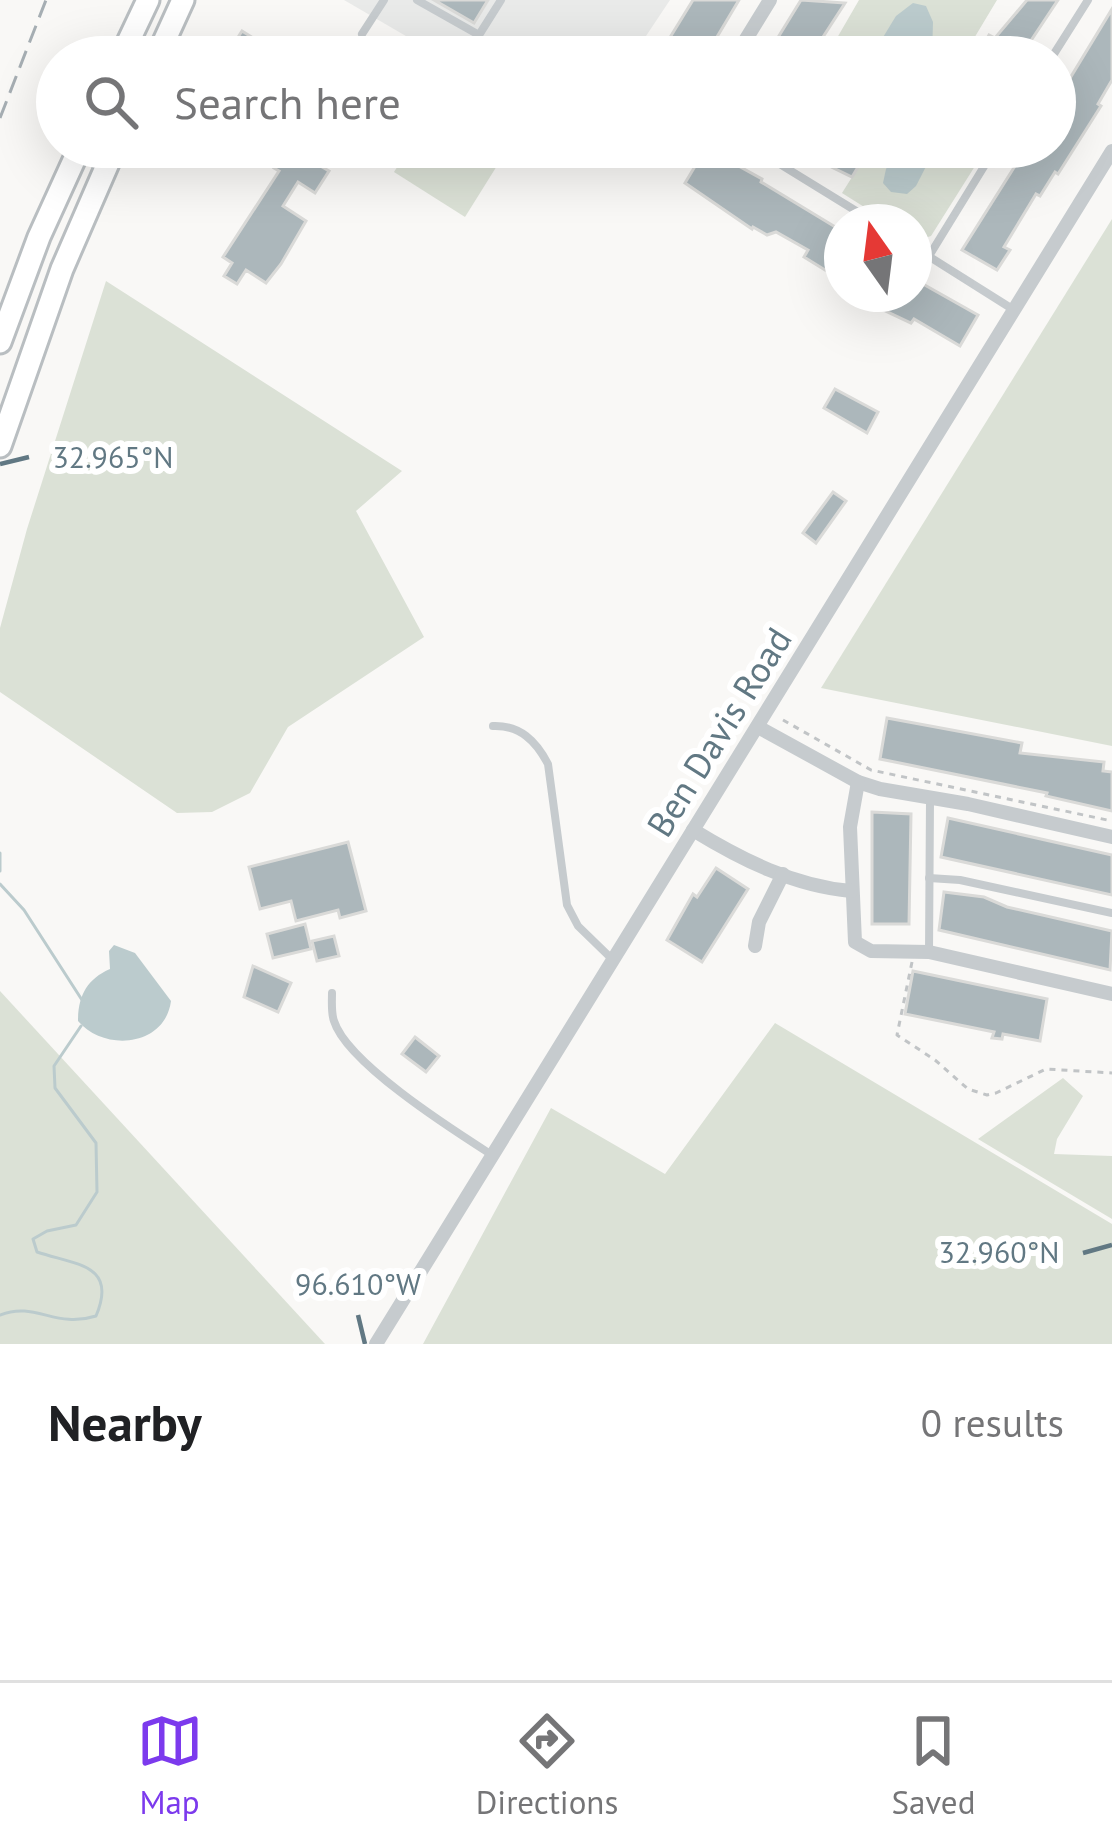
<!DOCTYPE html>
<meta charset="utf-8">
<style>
body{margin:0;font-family:"PT Sans",sans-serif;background:#f6f6f6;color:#202124}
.compass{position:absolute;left:824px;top:204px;width:108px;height:108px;border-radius:50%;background:#fff;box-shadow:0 12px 48px #0002;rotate:346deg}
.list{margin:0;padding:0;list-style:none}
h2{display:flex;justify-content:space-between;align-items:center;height:156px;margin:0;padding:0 48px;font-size:51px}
h2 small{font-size:39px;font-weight:400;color:#757577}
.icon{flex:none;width:66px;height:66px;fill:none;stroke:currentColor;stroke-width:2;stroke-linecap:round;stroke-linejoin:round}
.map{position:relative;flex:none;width:1112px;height:1344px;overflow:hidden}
.search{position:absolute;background:#fff;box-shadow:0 12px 48px #0002;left:36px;right:36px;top:36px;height:132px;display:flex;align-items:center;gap:30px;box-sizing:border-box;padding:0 42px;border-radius:66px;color:#757577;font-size:45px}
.sheet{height:336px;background:#fff}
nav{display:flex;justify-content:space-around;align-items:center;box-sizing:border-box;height:168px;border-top:3px solid #e0e0e0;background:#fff;font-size:33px;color:#757577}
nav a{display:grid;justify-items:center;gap:6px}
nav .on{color:#7c3aed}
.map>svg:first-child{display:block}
</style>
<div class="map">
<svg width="1112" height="1344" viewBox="0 0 1112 1344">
<rect width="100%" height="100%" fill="#f9f8f6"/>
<polygon fill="#e9eae9" points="344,0 670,0 632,57 442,57"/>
<g fill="#dbe1d6">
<polygon points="859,0 997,0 967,50 977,57 826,57"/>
<polygon points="410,147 496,147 505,153 465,217 394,172"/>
<polygon points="871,147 987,147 931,236 919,240 914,237 914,222 888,222 842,193"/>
<polygon points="1112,219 1112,746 821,688"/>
<polygon points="106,281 402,471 356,511 424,637 288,727 250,793 212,812 177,813 0,692 0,628 27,529"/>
<polygon points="0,991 325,1344 0,1344"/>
<polygon points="775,1023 1112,1224 1112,1344 423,1344 551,1108 665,1174"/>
<polygon points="1063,1078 1083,1096 1057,1139 1054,1154 1112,1156 1112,1219 978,1139"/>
</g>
<g fill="#bbcbcd">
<polygon points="913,3 926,6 933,22 932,57 871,57 896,16"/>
<polygon points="900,147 936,147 916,186 907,194 891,192 883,183 886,169"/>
<path d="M114 945 135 953 171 1001C165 1047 104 1052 78 1021 78 996 87 979 110 969L109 951Z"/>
</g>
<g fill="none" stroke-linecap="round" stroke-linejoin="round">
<g stroke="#bbcbcd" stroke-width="3">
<polyline points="0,853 0,871"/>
<polyline points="0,884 24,910 82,1000"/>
<path d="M0 1315C36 1301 55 1329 96 1316 118 1264 76 1265 37 1252L33 1239 47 1231 76 1225 97 1192 96 1143 55 1088 54 1066 81 1026"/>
</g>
</g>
<g fill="#acb7bb" stroke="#dadad8" stroke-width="3">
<polygon points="434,0 488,0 474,23"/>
<polygon points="693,0 739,0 705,57 658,57"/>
<polygon points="801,0 845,3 810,57 766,57"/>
<polygon points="1027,0 1058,0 1020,57 987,57 990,53 982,48 989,35 995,38"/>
<polygon points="1112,9 1112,80 1098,104 1101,106 1058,174 1055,172 1040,196 1036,194 1004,247 1010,250 997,270 962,250 1027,147 1055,147 1055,103"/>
<polygon points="242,31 263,44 255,57 216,57 225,41 233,45"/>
<polygon points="288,147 321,147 312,161 329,171 315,193 298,182 283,206 306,221 281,264 266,283 246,270 237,284 224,276 232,263 223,257 279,171 274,168"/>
<polygon points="809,147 870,147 852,177 805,154"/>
<polygon points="706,148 762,179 761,182 842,231 842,243 825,270 804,257 808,250 776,232 767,235 753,227 752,229 685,183"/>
<polygon points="914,279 978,315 960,346 914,319 911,323 873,305 880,294 914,294"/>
<polygon points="835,389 878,412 867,433 824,408"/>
<polygon points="833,492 846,501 816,543 803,533"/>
<polygon points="887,718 1022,743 1020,753 1104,762 1103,771 1112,772 1112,811 1046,796 1047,793 880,759"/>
<polygon points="872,812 911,814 909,924 872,924"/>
<polygon points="948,818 1112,855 1112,895 941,857"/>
<polygon points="348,842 366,911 340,918 338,910 296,921 291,901 260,909 249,867"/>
<polygon points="716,868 748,889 702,962 667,940 693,894 697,897"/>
<polygon points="944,892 984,897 1007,907 1112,931 1110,970 939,930"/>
<polygon points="305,924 311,949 273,958 267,934"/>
<polygon points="334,936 339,956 317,961 312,941"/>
<polygon points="253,966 291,983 278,1012 244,997"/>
<polygon points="913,971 1047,999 1040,1041 1003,1034 1002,1039 992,1038 994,1032 905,1014"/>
<polygon points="415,1037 439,1056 426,1072 402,1054"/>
</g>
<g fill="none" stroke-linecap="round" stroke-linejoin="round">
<defs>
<g id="primary">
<polyline points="121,57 148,0"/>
<polyline points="157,57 183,0"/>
<polyline points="0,342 39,237 80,147"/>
<polyline points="0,446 62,269 115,147"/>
</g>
</defs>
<use href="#primary" stroke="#b9bec1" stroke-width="27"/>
<g stroke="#c1c4c6" stroke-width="3" stroke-dasharray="6 6" stroke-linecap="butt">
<polyline points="783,720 871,770 1112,821"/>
<polyline points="912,962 897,1035 935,1060 968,1089 987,1095 996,1093 1046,1069 1112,1073"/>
</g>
<g stroke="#c6cbce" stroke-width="8">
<polyline points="417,0 479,35 501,0"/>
<polyline points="362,34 384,0"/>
<polyline points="1052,57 1088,0"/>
<polyline points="246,147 247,152"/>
<polyline points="752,147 874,222"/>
<polyline points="914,247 1014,310"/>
<polyline points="929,256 996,147"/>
<path d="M493 726C520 725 536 741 548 764L567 905 578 926 613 960"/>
<polyline points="929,878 960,880 1112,913"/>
<polyline points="929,952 930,800"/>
<path d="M332 993C332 1002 331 1013 334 1021 347 1063 453 1130 492 1155"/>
</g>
<g stroke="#c6cbce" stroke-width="14">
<polyline points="735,57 770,0"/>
<polyline points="758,727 858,782 880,789 968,804 1112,837"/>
<polyline points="858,782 850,827 855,942 871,951 929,952 1112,994"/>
<path d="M693 830C742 860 794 886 851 891"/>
<polyline points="755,946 759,922 783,874"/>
<polyline points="376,1344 1112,151"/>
</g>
<use href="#primary" stroke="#fff" stroke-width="21"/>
<polyline stroke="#a6aeb3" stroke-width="3" stroke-dasharray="18 9" stroke-linecap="butt" points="0,118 46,0"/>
</g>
<path fill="none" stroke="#617883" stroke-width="4.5" d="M0 464 29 457M1083 1253 1112 1245M358 1315 365 1344"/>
<g text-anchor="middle" stroke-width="12" stroke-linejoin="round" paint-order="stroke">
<g font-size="36" fill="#617883" stroke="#fff">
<text transform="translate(719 732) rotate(-58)" y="13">Ben Davis Road</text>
</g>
</g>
<g font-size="30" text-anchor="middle" fill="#617883" stroke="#fff" stroke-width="12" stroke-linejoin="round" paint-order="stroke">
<text x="113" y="468">32.965°N</text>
<text x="999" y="1263">32.960°N</text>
<text x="358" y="1295">96.610°W</text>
</g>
</svg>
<svg class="compass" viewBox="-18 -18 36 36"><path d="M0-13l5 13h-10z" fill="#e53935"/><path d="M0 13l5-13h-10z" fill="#757577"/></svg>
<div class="search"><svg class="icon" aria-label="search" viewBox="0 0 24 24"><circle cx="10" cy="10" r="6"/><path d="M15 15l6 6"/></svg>Search here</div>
</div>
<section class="sheet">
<h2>Nearby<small>0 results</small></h2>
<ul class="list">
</ul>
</section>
<nav>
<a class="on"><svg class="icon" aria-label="map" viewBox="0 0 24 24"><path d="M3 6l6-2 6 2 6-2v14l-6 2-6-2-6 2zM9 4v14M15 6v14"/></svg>Map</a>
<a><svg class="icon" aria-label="directions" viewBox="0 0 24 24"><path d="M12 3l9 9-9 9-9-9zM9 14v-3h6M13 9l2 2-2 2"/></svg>Directions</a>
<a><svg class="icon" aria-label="saved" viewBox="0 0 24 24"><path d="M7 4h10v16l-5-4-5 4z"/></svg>Saved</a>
</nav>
